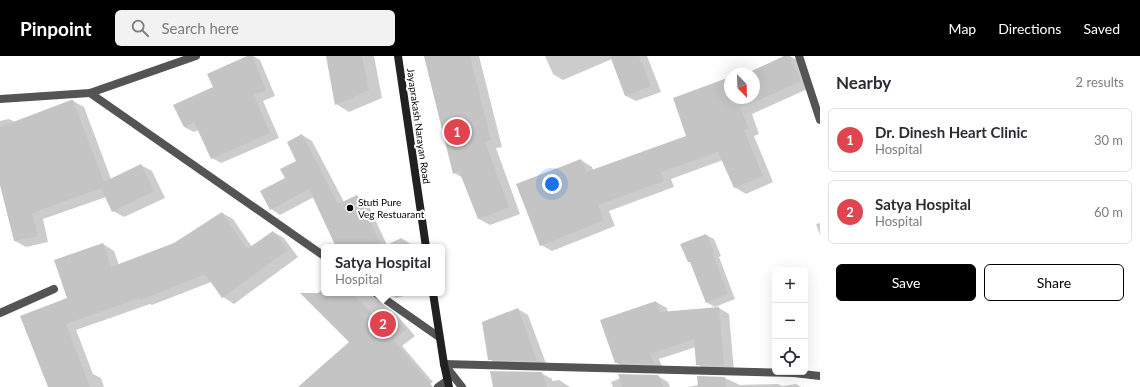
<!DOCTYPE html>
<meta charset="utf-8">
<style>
body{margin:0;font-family:Lato,sans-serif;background:#f2f2f3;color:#2b2b33}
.controls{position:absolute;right:12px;bottom:12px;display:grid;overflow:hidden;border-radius:6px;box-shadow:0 4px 16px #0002}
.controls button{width:36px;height:36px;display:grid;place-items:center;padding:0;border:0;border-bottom:1px solid #e1e1e2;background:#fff;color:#2b2b33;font:20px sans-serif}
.compass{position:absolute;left:724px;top:12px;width:36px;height:36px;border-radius:50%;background:#fff;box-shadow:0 4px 16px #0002;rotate:157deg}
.you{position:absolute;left:552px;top:128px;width:14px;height:14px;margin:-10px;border:3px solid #fff;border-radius:50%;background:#1a73e8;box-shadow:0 0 0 6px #1a73e833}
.badge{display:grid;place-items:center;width:26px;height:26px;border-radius:50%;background:#000;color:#fff;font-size:13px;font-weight:700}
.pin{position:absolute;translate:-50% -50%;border:2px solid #fff;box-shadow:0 1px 4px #0006}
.popup{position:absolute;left:321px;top:188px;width:124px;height:52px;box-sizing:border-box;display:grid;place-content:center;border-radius:6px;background:#fff;filter:drop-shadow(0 1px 3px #0005);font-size:13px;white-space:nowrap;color:#7c7c81}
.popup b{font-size:15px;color:#2b2b33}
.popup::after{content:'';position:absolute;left:50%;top:100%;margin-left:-8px;border:8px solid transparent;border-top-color:#fff}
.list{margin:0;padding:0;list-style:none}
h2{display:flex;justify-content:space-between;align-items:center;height:52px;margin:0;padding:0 16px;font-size:17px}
h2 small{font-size:13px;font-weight:400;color:#7c7c81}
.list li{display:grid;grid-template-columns:26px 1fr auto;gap:12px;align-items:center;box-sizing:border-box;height:64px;margin:0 8px 8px;padding:0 8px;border:1px solid #e1e1e2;border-radius:6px}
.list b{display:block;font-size:15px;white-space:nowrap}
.list p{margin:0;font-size:13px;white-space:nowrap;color:#7c7c81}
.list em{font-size:13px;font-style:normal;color:#7c7c81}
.actions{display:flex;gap:8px;padding:12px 16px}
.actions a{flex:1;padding:9px 0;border:1px solid #000;border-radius:6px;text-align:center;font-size:14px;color:#000}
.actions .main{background:#000;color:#fff}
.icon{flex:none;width:22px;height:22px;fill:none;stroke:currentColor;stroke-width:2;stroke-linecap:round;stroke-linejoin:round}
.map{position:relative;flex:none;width:820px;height:331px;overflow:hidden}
header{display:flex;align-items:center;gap:24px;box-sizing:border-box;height:56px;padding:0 20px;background:#000;color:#fff}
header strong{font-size:19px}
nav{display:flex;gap:22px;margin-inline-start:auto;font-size:14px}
.search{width:280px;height:36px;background:#f2f2f3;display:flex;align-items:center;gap:10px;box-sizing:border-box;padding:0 14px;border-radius:6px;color:#7c7c81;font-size:15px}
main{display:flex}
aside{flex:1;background:#fff}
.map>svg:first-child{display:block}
</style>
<header>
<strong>Pinpoint</strong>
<div class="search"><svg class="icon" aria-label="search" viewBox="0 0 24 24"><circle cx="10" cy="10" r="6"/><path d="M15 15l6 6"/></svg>Search here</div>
<nav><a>Map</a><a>Directions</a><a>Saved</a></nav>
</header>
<main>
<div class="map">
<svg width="820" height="331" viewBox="0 0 820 331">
<rect width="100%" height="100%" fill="#fff"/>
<g fill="#0003">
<polygon points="249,0 253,0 260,4 275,40 263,45 279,82 221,107 212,102 199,74 194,76 184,71 214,31"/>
<polygon points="327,0 374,0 382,42 349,56 336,48"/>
<polygon points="425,0 479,0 502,91 496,92 520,158 490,169 479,163 463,122 454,117"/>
<polygon points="545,0 647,0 661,36 636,45 626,40 612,3 563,24 553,18"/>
<polygon points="786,0 790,0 800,6 812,31 752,58 759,78 754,80 773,126 746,138 734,131 723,104 671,123 674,131 609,155 615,170 552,195 541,189 581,104 592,111 593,114 688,81 730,22 730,42 754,42 754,18 747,18"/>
<polygon points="73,45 84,51 111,123 141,109 152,115 165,142 124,161 113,155 106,141 43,163 48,186 26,191 15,185 0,128 0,65 9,63 15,66"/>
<polygon points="302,79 312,85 344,146 357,140 367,146 387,189 401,182 411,188 411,191 351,191 314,141 280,159 271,153 286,122 297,106"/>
<polygon points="222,157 233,163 252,191 273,176 284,182 298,201 234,248 223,241 211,226 152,249 150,248 76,274 93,318 101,322 104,331 49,331 69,242 103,188 114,195 119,209 175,188"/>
<polygon points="820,167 820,179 816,168"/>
<polygon points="706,179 714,183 721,200 719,201 735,243 715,251 706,246 692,207 689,206"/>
<polygon points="324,231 324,237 386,237 382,239 380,243 383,248 396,258 415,280 402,290 433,326 426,331 299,331 350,286 310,245"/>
<polygon points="388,237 415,237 396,242"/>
<polygon points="656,246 667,252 668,256 719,252 729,258 734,315 707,314 697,308 696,291 659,303 663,313 626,312 615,306"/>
<polygon points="518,253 528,259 547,310 500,309 489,303"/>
<polygon points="541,317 552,323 552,325 559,324 570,331 511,331"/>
<polygon points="658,320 668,326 670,331 613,331 611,326 621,322"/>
<polygon points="725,322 740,329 778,328 782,330 796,328 801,331 687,331 699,329"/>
</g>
<g fill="#c4c4c4">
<polygon points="247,0 252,0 266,34 254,39 270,77 211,103 194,66 184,71 173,49 213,31 207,18"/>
<polygon points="326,0 362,0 369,34 335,49"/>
<polygon points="424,0 470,0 491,84 485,86 509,151 478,163 459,115 453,118"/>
<polygon points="610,0 639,0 651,30 625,40"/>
<polygon points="784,0 789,0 801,25 741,52 748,72 744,74 763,120 734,132 718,96 661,116 664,125 598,149 604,164 540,190 516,128 581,103 586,116 686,80 673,42 730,21 730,42 754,42 754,18 745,18"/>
<polygon points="71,44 73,44 104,126 141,108 154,135 112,156 101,132 32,157 38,180 14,185 0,129 0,71"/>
<polygon points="302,78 338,148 357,139 382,191 336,191 309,133 270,154 260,135 285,122 280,113 296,105 287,86"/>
<polygon points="222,156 247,193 273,175 288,194 222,242 205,218 140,244 139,242 66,268 90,331 48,331 20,260 67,242 54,204 103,187 111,211 174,187"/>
<polygon points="706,178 714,196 712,196 728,238 706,247 690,206 688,206 680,188"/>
<polygon points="300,237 352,237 377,262 388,253 406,274 393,284 433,331 298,331 349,286"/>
<polygon points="656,245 660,256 719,251 724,310 696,309 694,283 650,298 654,308 615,307 600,264"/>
<polygon points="518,252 537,305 488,304 482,266"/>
<polygon points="490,315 542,316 547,331 493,331"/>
<polygon points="618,318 658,319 663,331 622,331"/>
<polygon points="697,320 725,321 726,331 698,331"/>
</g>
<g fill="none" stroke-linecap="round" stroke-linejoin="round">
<g stroke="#545454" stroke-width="8">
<polyline points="799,0 820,64"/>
<polyline points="90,37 324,200"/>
<polyline points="0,43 90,37 196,0"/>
<polyline points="376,237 439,281"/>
<polyline points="0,257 54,233"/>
<polyline points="444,308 794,317 820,320"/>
<polyline points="444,308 462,331"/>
<polyline points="438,331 448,324"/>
</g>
<g stroke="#212121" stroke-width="8">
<polyline points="398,0 426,191"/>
<polyline points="433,237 444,308 449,331"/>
</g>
</g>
<circle fill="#000" stroke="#fff" stroke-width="1.5" cx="350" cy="152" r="4"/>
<g text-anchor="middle" stroke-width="4" stroke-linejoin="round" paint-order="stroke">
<g font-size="10" fill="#000" stroke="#fff">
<text transform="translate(419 70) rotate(82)" y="4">Jayaprakash Narayan Road</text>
</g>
<g font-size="10" fill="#000" stroke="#fff" text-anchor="start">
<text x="358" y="150">Stuti Pure<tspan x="358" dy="12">Veg Restuarant</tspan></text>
</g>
</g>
</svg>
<div class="controls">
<button>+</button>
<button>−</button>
<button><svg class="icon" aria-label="locate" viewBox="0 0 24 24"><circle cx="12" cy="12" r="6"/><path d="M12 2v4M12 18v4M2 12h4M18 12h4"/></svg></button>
</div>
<svg class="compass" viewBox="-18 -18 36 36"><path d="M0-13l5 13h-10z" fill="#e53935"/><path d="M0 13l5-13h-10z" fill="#7c7c81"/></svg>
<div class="you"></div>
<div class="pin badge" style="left:457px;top:76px;background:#e0444e">1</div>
<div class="pin badge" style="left:383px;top:268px;background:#e0444e">2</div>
<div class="popup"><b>Satya Hospital</b>Hospital</div>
</div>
<aside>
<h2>Nearby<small>2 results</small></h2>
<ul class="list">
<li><span class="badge" style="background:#e0444e">1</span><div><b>Dr. Dinesh Heart Clinic</b><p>Hospital</p></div><em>30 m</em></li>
<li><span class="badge" style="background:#e0444e">2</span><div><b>Satya Hospital</b><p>Hospital</p></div><em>60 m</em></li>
</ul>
<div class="actions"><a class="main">Save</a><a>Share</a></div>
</aside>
</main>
